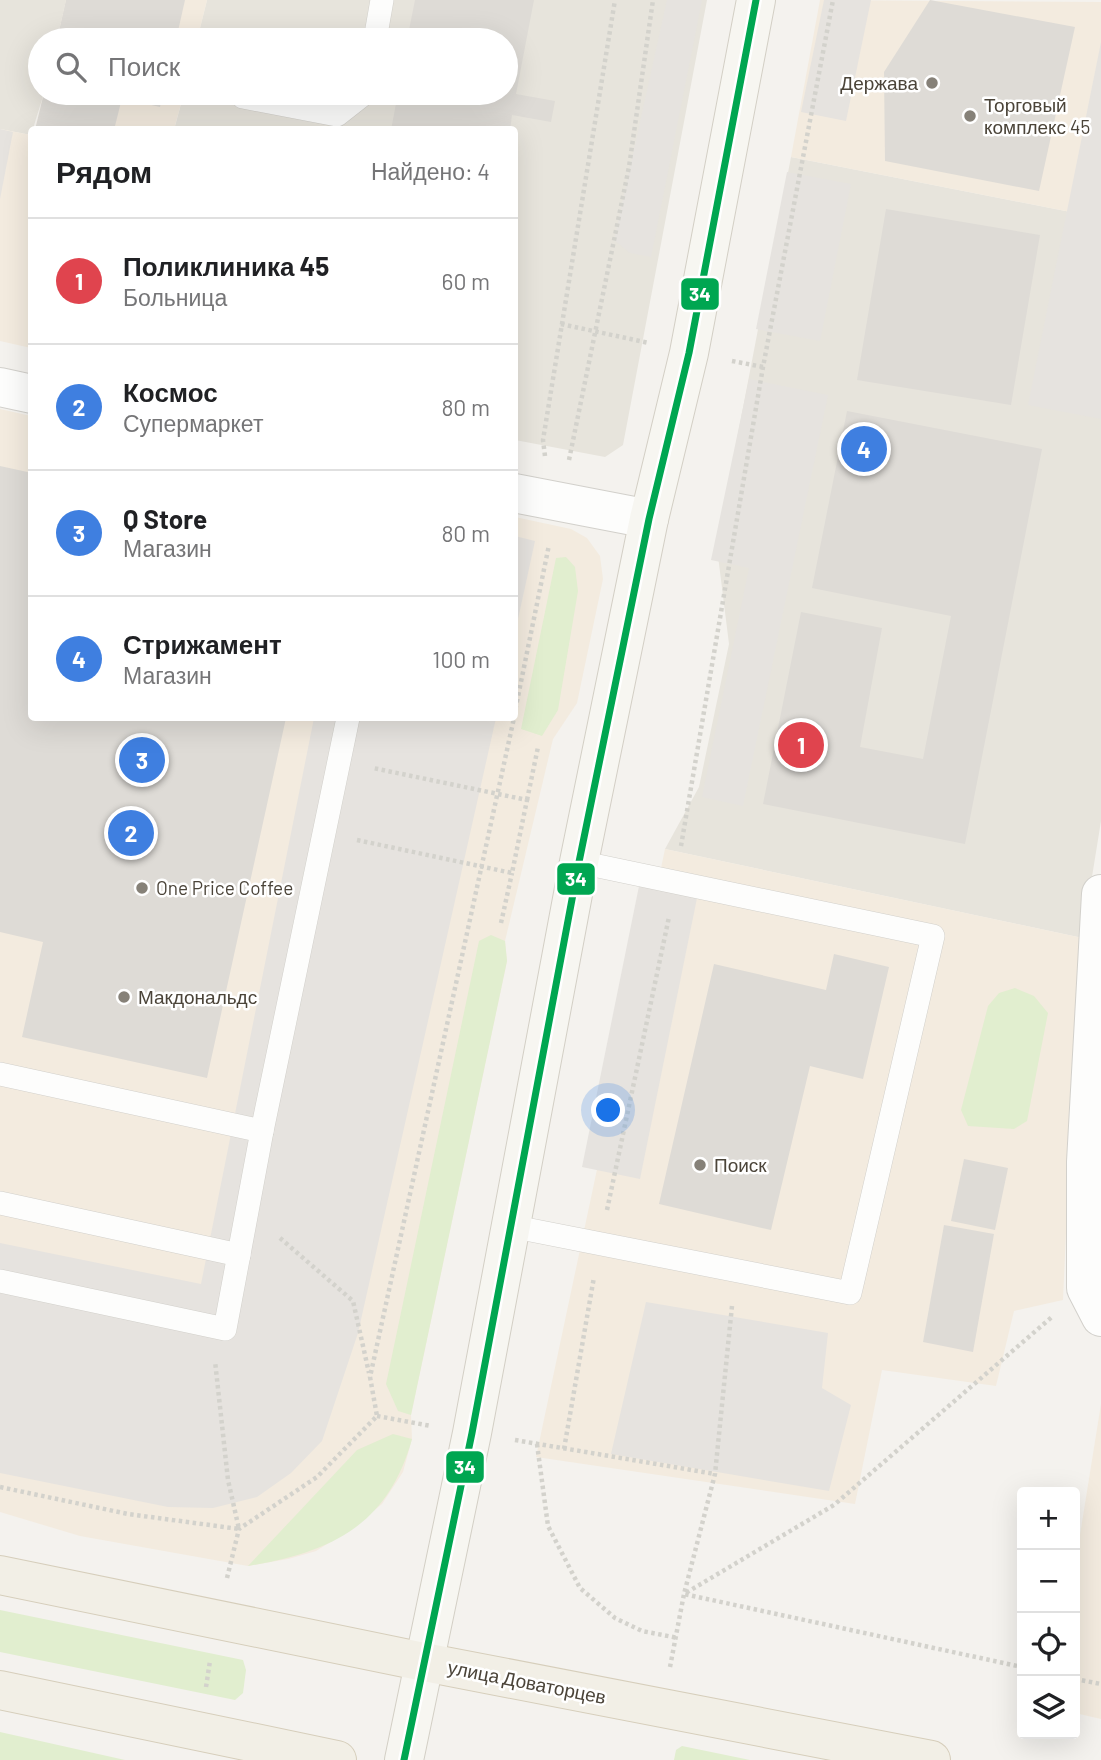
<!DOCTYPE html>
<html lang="ru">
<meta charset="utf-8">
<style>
body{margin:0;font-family:Barlow,sans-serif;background:#f2f2f2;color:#202124}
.controls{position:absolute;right:21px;bottom:21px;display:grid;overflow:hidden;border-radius:7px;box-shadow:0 7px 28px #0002}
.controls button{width:63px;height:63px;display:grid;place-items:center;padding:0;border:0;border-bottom:2px solid #e0e0e0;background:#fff;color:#202124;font:35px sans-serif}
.you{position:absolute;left:609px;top:1111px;width:24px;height:24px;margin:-18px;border:5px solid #fff;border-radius:50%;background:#1a73e8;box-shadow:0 0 0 10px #1a73e833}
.badge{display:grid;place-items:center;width:46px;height:46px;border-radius:50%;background:#0f766e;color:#fff;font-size:23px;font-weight:700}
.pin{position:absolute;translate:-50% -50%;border:4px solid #fff;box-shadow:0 2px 7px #0006}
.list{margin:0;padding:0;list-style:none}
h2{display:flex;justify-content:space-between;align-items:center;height:91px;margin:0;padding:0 28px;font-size:30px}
h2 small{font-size:23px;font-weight:400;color:#757577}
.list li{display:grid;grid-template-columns:46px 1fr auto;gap:21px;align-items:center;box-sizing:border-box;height:126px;padding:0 28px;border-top:2px solid #e0e0e0}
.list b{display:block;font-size:26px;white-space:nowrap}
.list p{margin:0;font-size:23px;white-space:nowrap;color:#757577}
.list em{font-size:23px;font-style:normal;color:#757577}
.icon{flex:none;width:38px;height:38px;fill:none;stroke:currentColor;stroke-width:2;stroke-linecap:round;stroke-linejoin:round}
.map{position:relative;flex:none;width:1101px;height:1760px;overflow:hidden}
.search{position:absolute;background:#fff;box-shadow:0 7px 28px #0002;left:28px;top:28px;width:490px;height:77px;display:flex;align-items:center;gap:18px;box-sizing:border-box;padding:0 24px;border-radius:38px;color:#757577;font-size:26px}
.panel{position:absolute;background:#fff;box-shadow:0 7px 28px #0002;left:28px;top:126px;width:490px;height:595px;border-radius:7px}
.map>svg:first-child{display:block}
</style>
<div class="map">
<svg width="1101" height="1760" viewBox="0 0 1101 1760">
<rect width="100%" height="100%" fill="#f4f2ee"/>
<g fill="#e7e4dc">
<polygon points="0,0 66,0 57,40 40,40 40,93 44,93 31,135 0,129"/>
<polygon points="207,0 707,0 623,445 605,457 515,440 514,130 174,130 184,93 506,93 506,40 197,40"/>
<polygon points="791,157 1101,218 1101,821 1091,883 1092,940 665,849 699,787 729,644 718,556 723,512"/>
</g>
<g fill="#f3ebdf">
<polygon points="66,0 207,0 197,40 57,40"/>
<polygon points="820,0 1101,2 1101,218 791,157"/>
<polygon points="44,93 184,93 174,129 35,130"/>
<polygon points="0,129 31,135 31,348 0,341"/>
<polygon points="0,409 31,416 32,718 514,718 515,517 571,529 587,538 600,556 603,579 577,703 553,739 505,941 507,961 411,1415 412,1439 403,1472 382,1504 351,1529 316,1551 288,1559 248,1566 80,1536 0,1512"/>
<polygon points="665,849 1092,940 1068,1189 1063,1300 1014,1311 996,1386 882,1370 855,1504 536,1457"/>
<polygon points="1101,1404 1101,1719 1075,1713 1075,1566"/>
</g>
<g fill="#e1eecf">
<polygon points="566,557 575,567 578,591 558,710 542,736 521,729 556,558"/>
<polygon points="491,935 505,941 507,961 411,1415 398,1411 386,1384 479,941"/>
<polygon points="1015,988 1034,996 1048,1013 1027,1121 1014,1129 968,1126 961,1110 988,1006 999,993"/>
<path d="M393 1434 412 1439C388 1525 332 1552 248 1566L357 1450Z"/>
<polygon points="0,1610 243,1660 246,1670 243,1693 235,1700 0,1652"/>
<polygon points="0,1732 125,1760 0,1760"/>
<polygon points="682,1746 750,1760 674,1760 676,1750"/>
</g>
<g fill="#e6e3df">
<polygon points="667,0 702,0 651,257 630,253 614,240"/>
<polygon points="824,0 871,0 846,121 801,112"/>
<polygon points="1101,42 1101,419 1028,405"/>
<polygon points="0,129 13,132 0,199"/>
<polygon points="787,172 851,184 820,341 756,329"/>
<polygon points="749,379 828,395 743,806 702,797 749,568 711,560"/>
<polygon points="515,536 535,541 515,633 514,536"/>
<polygon points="314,718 496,718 358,1333 322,1441 291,1473 257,1497 213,1508 168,1507 0,1473 0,1243 201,1284"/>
<polygon points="639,886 697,898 640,1179 582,1167"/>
<polygon points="646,1302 828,1333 822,1388 851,1405 829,1491 611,1454"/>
</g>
<g fill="#dedbd6">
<polygon points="66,0 185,0 176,40 57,40"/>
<polygon points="415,0 534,0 516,94 555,101 551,122 512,115 510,130 391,130 398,93 506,93 506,40 407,40"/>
<polygon points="930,0 1075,27 1039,191 885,161 884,72"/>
<polygon points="44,93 163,93 160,107 122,98 114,130 35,130"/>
<polygon points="886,209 1040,235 1011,405 857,380"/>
<polygon points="847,411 1042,449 965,844 763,804 801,612 882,628 860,747 923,759 951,616 812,588"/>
<polygon points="0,466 32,473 32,718 286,718 207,1078 22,1037 43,942 0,932"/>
<polygon points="834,954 889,967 863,1079 810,1066 771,1230 659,1204 714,964 826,990"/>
<polygon points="964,1159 1008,1168 995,1230 951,1221"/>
<polygon points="944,1225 994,1234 973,1352 923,1342"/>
</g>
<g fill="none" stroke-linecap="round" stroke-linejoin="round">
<defs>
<g id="lane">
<polyline points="375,40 382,0"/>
<polyline points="243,97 337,115 365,93"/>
<polyline points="0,1074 262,1131"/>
<polyline points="0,1203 239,1255"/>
<polyline points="510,1226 850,1293 933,936 579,862"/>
<polyline points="0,1281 225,1329 262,1131 348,718"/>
</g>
<g id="street">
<polyline points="0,387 32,394"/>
<polyline points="514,493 649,519"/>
<polyline points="1101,894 1086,1162 1086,1288 1101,1317"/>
</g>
<polyline id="secondary" points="404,1760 472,1433 579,862 649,519 689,353 756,0"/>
<g id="primary">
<polyline points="0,1575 424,1662 931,1760"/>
<polyline points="0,1690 337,1760"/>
</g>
</defs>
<use href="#lane" stroke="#d2d0cb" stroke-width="24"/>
<use href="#street" stroke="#d2d0cb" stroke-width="40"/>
<use href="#secondary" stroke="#d3cfc5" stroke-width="40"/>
<use href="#primary" stroke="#d6cebb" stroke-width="40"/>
<g stroke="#d3d2cc" stroke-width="4.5" stroke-dasharray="3.5 3.5" stroke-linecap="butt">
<polyline points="561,324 649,343"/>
<polyline points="732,361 763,367"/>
<polyline points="545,456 543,440 615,0"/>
<polyline points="569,460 629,167 653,0"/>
<polyline points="514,716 549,545"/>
<polyline points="527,800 538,747"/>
<polyline points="357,840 512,873 527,800 373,768"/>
<polyline points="681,846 763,367 833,0"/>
<polyline points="501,923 512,873"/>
<polyline points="607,1210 669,917"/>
<polyline points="280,1238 353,1301 369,1373"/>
<polyline points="732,1306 715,1474 684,1594 1022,1667"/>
<polyline points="377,1416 431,1426"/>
<polyline points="515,1440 715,1474"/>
<polyline points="537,1444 548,1526 580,1588 615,1618 642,1631 678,1638"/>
<polyline points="564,1449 594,1277"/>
<polyline points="0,1487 128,1514 239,1529 228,1480 215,1361"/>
<polyline points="227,1578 239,1529 317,1477 377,1416 370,1377 514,718"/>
<polyline points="670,1667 684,1594 834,1505 1053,1316"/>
<polyline points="1075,1679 1101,1684"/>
<polyline points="206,1687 210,1661"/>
</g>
<use href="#lane" stroke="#fdfdfc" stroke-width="23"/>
<use href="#street" stroke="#fdfdfc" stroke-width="38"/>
<use href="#secondary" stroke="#f7f6f1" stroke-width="38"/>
<use href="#primary" stroke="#f2efe6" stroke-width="38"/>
<defs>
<polyline id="bus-1" points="404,1760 472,1433 579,862 649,519 689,353 756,0"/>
</defs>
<use href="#bus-1" stroke="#fff" stroke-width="12"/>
<use href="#bus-1" stroke="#00a651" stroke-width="7"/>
</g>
<g fill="#868178" stroke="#fff" stroke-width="2.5">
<circle cx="932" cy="83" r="7"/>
<circle cx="970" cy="116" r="7"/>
<circle cx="142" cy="888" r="7"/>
<circle cx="124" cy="997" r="7"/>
<circle cx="700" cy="1165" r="7"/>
</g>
<g text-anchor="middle" stroke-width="5" stroke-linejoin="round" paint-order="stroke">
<g font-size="19" fill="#4b4439" stroke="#fff" text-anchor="start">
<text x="918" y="90" text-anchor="end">Держава</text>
<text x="984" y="112">Торговый<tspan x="984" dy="22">комплекс 45</tspan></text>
<text x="156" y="895">One Price Coffee</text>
<text x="138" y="1004">Макдональдс</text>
<text x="714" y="1172">Поиск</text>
</g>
<g font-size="19" fill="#4b4439" stroke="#fff">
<text transform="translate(527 1682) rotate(11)" y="7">улица Доваторцев</text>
</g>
</g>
<g stroke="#fff" stroke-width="2.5">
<rect x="680" y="277" width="40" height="34" rx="7" fill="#00a651"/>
<rect x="556" y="862" width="40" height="34" rx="7" fill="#00a651"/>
<rect x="445" y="1450" width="40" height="34" rx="7" fill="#00a651"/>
</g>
<g font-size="19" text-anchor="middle" font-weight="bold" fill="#fff">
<text x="700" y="301">34</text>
<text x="576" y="886">34</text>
<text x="465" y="1474">34</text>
</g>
</svg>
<div class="controls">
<button>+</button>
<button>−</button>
<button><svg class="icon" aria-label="locate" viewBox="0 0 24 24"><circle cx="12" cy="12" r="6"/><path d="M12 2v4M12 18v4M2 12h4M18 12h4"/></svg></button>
<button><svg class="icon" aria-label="layers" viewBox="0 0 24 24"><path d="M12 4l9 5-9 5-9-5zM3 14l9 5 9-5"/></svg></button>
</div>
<div class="you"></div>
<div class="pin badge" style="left:801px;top:745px;background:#e0444e">1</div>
<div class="pin badge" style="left:131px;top:833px;background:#3f7fe0">2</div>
<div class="pin badge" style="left:142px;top:760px;background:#3f7fe0">3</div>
<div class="pin badge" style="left:864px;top:449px;background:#3f7fe0">4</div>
<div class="search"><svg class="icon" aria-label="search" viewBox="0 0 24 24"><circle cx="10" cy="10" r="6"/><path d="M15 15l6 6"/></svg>Поиск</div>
<section class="panel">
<h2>Рядом<small>Найдено: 4</small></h2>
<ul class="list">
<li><span class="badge" style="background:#e0444e">1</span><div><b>Поликлиника 45</b><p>Больница</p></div><em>60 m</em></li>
<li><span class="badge" style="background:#3f7fe0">2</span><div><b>Космос</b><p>Супермаркет</p></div><em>80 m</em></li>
<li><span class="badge" style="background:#3f7fe0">3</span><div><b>Q Store</b><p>Магазин</p></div><em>80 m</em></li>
<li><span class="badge" style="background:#3f7fe0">4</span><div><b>Стрижамент</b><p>Магазин</p></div><em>100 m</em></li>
</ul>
</section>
</div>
